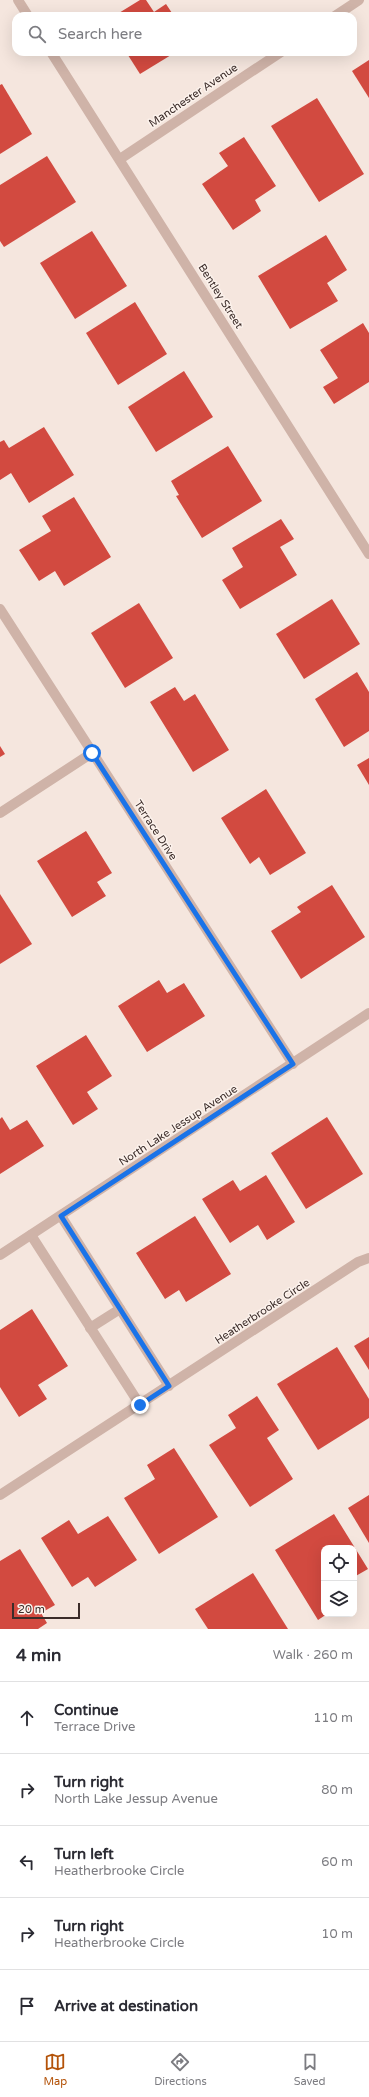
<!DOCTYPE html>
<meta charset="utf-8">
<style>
body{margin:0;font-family:"Varela Round",sans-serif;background:#f2f2f3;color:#2b2b33}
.controls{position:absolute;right:12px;bottom:12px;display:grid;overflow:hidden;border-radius:8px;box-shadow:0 4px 16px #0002}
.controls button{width:36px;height:36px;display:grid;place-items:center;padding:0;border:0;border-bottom:1px solid #e1e1e2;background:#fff;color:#2b2b33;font:20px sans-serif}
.scale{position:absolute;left:12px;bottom:10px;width:68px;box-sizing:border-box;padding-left:4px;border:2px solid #3b2c29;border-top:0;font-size:11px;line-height:14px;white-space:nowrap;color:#3b2c29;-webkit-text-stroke:3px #fcf2ec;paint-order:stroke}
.stop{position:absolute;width:12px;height:12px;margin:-9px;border:3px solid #1a73e8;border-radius:50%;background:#fff}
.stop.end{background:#1a73e8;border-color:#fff;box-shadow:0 1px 4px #0008}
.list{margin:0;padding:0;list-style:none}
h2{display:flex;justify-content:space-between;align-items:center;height:52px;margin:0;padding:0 16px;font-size:17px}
h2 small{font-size:13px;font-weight:400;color:#7c7c81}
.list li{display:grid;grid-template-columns:26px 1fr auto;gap:12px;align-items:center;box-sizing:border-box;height:72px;padding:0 16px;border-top:1px solid #e1e1e2}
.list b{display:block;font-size:15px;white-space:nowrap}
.list p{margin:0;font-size:13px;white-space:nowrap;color:#7c7c81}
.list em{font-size:13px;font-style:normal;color:#7c7c81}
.icon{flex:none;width:22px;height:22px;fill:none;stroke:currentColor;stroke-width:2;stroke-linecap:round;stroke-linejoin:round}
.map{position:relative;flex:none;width:369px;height:1629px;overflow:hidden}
.search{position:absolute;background:#fff;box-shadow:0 4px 16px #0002;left:12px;right:12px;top:12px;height:44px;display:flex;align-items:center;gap:10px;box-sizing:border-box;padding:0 14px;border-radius:12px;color:#7c7c81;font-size:15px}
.sheet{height:412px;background:#fff}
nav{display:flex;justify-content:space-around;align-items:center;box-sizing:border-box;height:56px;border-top:1px solid #e1e1e2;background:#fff;font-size:11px;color:#7c7c81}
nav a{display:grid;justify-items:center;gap:2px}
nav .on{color:#b45309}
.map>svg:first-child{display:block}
</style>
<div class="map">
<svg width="369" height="1629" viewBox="0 0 369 1629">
<rect width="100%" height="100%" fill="#f5e6de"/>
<g fill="#d24a40">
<polygon points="140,0 146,0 154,12 166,4 174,16 114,16"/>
<polygon points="126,52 176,52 140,74"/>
<polygon points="369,60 369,98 352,71"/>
<polygon points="2,84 32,134 0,154 0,85"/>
<polygon points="317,98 364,174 319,202 271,126"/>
<polygon points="244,137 276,186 255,200 261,211 233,230 202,184 228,166 219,153"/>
<polygon points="47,156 76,202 4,247 0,241 0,185"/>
<polygon points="92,231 127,286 75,319 40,263"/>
<polygon points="326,235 347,270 327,283 338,301 290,329 258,276"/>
<polygon points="135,302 167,354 118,385 86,333"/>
<polygon points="363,323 369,333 369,382 334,404 323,387 338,378 320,350"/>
<polygon points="184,371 213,417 156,452 128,407"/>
<polygon points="44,427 74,475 29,503 11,473 0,480 0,442 4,440 9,448"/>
<polygon points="228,446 262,501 202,538 176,496 179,495 171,481"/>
<polygon points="74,497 111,557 64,586 55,571 39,581 19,550 51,531 42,516"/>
<polygon points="281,519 294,539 280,547 297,575 240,609 222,580 243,567 232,548"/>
<polygon points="332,599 360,644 304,679 276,634"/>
<polygon points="139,603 173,658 125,688 91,633"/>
<polygon points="357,672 369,692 369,731 344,747 315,699"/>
<polygon points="175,687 184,701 195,694 229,750 193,772 150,702"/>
<polygon points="0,746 5,754 0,757"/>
<polygon points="369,758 369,785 357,765"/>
<polygon points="266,789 306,853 270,875 259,857 250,864 221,818"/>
<polygon points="86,831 112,873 97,882 106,896 72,917 37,861"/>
<polygon points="332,885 365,937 301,979 271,931 301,912 297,907"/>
<polygon points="0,894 32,944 0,964"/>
<polygon points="159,980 167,993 184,983 205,1016 147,1052 118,1006"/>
<polygon points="86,1035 112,1076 87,1092 98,1109 73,1125 36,1066"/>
<polygon points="2,1117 10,1130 27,1120 44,1146 0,1174 0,1119"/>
<polygon points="327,1117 363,1174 306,1209 271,1153"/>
<polygon points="266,1175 295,1222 267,1240 258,1225 230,1243 202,1199 233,1180 240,1191"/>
<polygon points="195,1216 231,1274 186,1302 179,1290 165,1299 136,1253"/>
<polygon points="32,1309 68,1366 38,1385 47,1399 19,1417 0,1387 0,1330"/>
<polygon points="369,1337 369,1370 354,1346"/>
<polygon points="337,1347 369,1399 369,1418 318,1450 277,1384"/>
<polygon points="257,1396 279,1430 267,1438 293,1479 250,1507 209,1445 236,1428 228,1415"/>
<polygon points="174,1448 218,1517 159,1554 124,1498 155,1479 147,1465"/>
<polygon points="369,1495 369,1543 348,1508"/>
<polygon points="334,1514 368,1569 354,1577 354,1548 324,1548 324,1614 327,1614 318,1620 275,1550"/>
<polygon points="108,1516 137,1560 95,1587 88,1577 72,1587 41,1538 69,1520 78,1534"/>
<polygon points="20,1549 55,1605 41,1613 47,1623 38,1629 0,1629 0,1561"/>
<polygon points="253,1573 288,1629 208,1629 195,1609"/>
</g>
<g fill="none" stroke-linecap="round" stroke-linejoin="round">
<g stroke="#cfb3a8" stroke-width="10">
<polyline points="18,0 28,16"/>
<polyline points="335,16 359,0"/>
<polyline points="51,52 369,554"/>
<polyline points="120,159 281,52"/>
<polyline points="0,609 293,1064"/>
<polyline points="0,813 92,753"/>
<polyline points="61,1216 169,1386"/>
<polyline points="31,1235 140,1405"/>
<polyline points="90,1328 120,1309"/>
<polyline points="0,1495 358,1262 369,1258"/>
</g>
<polyline stroke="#cfb3a8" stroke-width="10" points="0,1255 369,1013"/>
</g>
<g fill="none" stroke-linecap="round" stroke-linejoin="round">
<polyline stroke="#1a73e8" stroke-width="5" points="92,753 293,1064 61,1216 169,1386 140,1405"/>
</g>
<g text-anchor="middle" stroke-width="3" stroke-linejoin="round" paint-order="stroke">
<g font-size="11" fill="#3b2c29" stroke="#fcf2ec">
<text transform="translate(193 95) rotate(-34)" y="4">Manchester Avenue</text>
<text transform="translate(221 296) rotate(58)" y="4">Bentley Street</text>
<text transform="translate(156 830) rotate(57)" y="4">Terrace Drive</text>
<text transform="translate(178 1125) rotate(-33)" y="4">North Lake Jessup Avenue</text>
<text transform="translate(262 1311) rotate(-33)" y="4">Heatherbrooke Circle</text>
</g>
</g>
</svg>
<div class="controls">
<button><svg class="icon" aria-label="locate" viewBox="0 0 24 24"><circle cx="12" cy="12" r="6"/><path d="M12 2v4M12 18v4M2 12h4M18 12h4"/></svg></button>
<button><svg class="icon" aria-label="layers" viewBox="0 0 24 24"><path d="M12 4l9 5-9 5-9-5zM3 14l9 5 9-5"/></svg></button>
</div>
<div class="scale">20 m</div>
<div class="stop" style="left:92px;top:753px"></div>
<div class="stop end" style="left:140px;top:1405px"></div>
<div class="search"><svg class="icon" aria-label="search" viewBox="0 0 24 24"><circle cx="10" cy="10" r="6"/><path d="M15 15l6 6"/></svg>Search here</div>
</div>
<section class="sheet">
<h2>4 min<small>Walk · 260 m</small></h2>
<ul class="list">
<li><svg class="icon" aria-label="ahead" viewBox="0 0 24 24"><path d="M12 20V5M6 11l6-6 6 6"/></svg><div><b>Continue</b><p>Terrace Drive</p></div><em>110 m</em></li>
<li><svg class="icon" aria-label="right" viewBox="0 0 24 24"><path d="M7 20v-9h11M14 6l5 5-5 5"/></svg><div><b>Turn right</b><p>North Lake Jessup Avenue</p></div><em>80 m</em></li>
<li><svg class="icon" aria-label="left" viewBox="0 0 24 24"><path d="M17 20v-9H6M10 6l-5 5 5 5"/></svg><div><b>Turn left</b><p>Heatherbrooke Circle</p></div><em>60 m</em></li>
<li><svg class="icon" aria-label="right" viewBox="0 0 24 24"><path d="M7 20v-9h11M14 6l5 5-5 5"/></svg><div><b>Turn right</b><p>Heatherbrooke Circle</p></div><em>10 m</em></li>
<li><svg class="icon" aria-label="arrive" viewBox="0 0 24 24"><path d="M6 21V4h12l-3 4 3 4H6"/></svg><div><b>Arrive at destination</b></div></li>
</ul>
</section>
<nav>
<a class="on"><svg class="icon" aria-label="map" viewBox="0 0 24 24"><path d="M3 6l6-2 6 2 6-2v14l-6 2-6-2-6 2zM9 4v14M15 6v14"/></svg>Map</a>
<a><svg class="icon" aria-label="directions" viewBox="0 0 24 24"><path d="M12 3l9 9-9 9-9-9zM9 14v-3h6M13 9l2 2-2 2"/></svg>Directions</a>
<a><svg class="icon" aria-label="saved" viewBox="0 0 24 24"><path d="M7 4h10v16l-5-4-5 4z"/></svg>Saved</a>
</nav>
